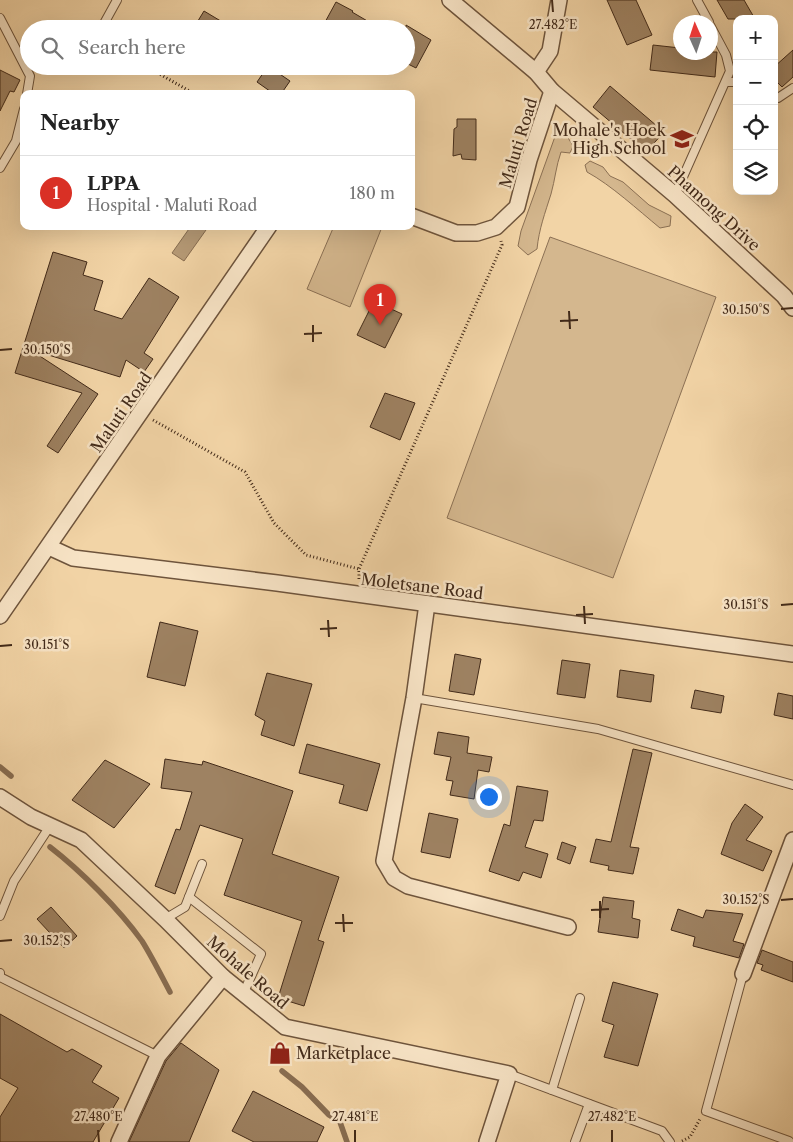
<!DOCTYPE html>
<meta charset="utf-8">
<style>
body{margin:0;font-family:"Libre Caslon Text",serif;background:#f2f2f2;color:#222}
.controls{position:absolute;right:15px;top:15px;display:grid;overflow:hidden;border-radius:10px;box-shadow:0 5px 20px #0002}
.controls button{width:45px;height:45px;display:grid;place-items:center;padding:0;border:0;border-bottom:1px solid #e0e0e0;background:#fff;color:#222;font:25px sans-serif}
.compass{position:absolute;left:673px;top:15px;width:45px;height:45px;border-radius:50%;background:#fff;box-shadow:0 5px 20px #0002;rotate:357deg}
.you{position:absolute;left:488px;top:796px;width:18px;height:18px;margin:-12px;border:4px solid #fff;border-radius:50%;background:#1a73e8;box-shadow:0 0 0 8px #1a73e833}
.badge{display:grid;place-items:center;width:32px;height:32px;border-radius:50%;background:#d93025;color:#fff;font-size:16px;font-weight:700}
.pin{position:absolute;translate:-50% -41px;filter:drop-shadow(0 1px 2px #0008)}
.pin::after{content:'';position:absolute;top:26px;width:18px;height:15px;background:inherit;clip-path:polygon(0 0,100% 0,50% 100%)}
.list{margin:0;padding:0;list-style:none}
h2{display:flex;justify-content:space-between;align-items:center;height:65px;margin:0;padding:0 20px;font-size:21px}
h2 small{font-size:16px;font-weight:400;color:#767676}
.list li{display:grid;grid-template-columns:32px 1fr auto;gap:15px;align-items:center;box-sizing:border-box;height:75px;padding:0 20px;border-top:1px solid #e0e0e0}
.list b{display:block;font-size:19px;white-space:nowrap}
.list p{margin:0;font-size:16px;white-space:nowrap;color:#767676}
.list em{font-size:16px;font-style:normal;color:#767676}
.icon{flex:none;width:28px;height:28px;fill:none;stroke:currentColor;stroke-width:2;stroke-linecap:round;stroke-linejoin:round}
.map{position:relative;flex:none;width:793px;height:1142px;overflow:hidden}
.search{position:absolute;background:#fff;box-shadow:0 5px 20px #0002;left:20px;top:20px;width:395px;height:55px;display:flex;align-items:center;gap:12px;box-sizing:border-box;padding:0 18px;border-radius:28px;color:#767676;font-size:19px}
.panel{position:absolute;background:#fff;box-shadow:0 5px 20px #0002;left:20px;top:90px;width:395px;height:140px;border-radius:10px}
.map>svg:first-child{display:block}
</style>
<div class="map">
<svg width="793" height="1142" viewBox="0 0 793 1142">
<rect width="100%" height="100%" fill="#f2d4a6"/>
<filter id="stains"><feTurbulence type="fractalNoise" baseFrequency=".004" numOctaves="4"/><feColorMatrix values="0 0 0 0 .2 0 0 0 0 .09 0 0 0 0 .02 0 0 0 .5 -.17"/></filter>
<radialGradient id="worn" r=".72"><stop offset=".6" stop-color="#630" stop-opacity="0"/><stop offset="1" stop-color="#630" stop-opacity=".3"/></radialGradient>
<g fill="#d4b78e" stroke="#8b7054">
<path d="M557 131H564L573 146 570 153 561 152C556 166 555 180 551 194 545 213 539 229 537 249L528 255 518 246 521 231Z"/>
<path d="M590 161 603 167 610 176 623 182 649 205 671 216 670 226 660 228C638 210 611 185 587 172L585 165Z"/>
<polygon points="334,226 382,227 350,307 307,289"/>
<polygon points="550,237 716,297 613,578 447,518"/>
</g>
<polygon fill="#b69a76" stroke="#886d51" points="191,226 200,226 206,230 184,261 172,253"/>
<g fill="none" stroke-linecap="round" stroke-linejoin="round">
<g stroke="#886d51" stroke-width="5.5">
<polyline points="0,767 11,776"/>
<path d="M50 847C81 871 119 909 142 941 152 957 161 975 170 992"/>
<polyline points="282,1071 302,1087 329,1115 340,1122 347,1142"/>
</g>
</g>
<g fill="#9e8262" stroke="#422a19">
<polygon points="607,0 636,0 652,35 627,45"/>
<polygon points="717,0 744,0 755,19 728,19"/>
<polygon points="336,2 353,11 352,12 381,29 332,29 324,24"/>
<polygon points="204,11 234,29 193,29"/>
<polygon points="406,25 431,40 416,68 406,63"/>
<polygon points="653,45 680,48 680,52 717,52 715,77 650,70"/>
<polygon points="793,50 793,77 782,87 774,79 774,67"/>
<polygon points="268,66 290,81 281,94 274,94 257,82"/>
<polygon points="0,70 20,80 14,92 10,91 0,111"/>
<polygon points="610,86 664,132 646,152 593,107"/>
<polygon points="457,119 476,119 476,160 462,159 461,154 453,156 454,129 457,127"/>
<polygon points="53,252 87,262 83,275 103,281 94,310 122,319 149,278 179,297 144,353 153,359 144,372 126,360 120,377 29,349 98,394 58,453 47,446 82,393 15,373"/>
<polygon points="374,301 402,314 385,348 357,335"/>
<polygon points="385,393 415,403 400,440 370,427"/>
<polygon points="160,622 198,631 185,686 147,677"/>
<polygon points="455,654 481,659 474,695 449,691"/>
<polygon points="562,660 590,664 585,698 557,694"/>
<polygon points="620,670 654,675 651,702 617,697"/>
<polygon points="267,673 312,684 294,746 261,735 265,721 255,715"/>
<polygon points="695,690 724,696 721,713 691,708"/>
<polygon points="778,693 793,696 793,719 774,715"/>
<polygon points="438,732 469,737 467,753 492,757 489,772 478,770 474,799 450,795 453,781 446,780 451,757 434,754"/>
<polygon points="307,744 380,764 367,811 339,803 344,785 299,773"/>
<polygon points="633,749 652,753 630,847 639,848 633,874 608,870 609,866 590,862 596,839 611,842"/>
<polygon points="165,759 202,765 203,761 293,791 272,854 339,877 318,940 324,942 304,1006 278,998 302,921 224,895 243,839 200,825 175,894 155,886 176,829 180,830 192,792 161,788"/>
<polygon points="105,760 150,784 114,828 72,800"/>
<polygon points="517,786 548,791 543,821 534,820 525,847 548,854 541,878 523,872 519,881 489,871 504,824 510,826"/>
<polygon points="745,804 763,817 746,840 772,851 763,871 721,854 732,823"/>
<polygon points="429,813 458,819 450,858 421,852"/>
<polygon points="562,842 576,847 570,864 557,859"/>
<polygon points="603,897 634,901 632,918 640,920 638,938 598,932"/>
<polygon points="51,907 77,936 64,948 37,919"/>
<polygon points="678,909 703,918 706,910 743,914 733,941 744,944 739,958 693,946 695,937 671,930"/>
<polygon points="762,950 793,962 793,982 761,970 763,965 757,963"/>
<polygon points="613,982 658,994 638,1066 604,1057 614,1025 602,1021"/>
<polygon points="0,1014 67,1052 72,1049 102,1066 92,1082 119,1098 93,1142 0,1142 0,1117 18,1088 0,1078"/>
<polygon points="181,1043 219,1070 189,1142 129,1142 166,1061"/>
<polygon points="253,1091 324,1127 317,1142 254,1142 232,1131"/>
</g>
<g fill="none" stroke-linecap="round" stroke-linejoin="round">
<defs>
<g id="lane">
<polyline points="697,0 709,22"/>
<polyline points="0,18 30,76 27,94"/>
<polyline points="101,29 117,0"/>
<polyline points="727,82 737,82"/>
<polyline points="774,96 778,98 793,88"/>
<polyline points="0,168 16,141 24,109"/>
<polyline points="675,195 730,71 726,55 710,25"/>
<polyline points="414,698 598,729 793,785"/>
<polyline points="189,897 261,954 244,992"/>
<polyline points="0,916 14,881 50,826"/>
<polyline points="165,919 185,907 202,864"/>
<polyline points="0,973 0,977 158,1056"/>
<polyline points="743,974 706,1111 789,1141"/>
<polyline points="509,1074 662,1131 670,1142"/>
<polyline points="552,1090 580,998"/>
<polyline points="575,1142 589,1104"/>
</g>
<g id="street">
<polyline points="450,0 536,72 552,91 675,195 784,296 793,308"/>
<polyline points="536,72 550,51 559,0"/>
<polyline points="411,216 456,233 477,233 496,227 517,207 529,160 552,91"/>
<polyline points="49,547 73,558 277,583 793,654"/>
<polyline points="427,604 414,698 384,861 394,878 408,886 568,927"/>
<polyline points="0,616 269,226"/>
<polyline points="0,797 31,817 81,840 165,919 223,977 285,1027 509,1074 487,1142"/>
<polyline points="743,974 793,840"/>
<polyline points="119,1142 158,1056 223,977"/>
</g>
</defs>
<use href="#lane" stroke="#6e543c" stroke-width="10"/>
<use href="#street" stroke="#6e543c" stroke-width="18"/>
<g stroke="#422a19" stroke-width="3" stroke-dasharray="1 2.5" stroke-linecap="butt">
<polyline points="145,66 195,94"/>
<polyline points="153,420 245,472 274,523 306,555 359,569"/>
<polyline points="359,579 359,569 502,245 501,241"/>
<polyline points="682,1141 690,1137 700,1119"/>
</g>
<use href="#lane" stroke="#f7e3c5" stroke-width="8"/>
<use href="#street" stroke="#f7e3c5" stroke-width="15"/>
</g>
<path fill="none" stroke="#422a19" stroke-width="2" d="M552 0 553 12M781 309 793 308M569 311 570 329M560 321 578 320M313 325V342M304 334 322 333M0 350 12 349M781 605 793 604M584 606 585 624M576 615 593 614M328 620 329 637M320 629 337 628M0 646 12 645M781 900 793 899M600 901V918M591 910 609 909M343 914 344 932M335 923H353M0 941 12 940M98 1130 99 1142M355 1130V1142M612 1130V1142"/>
<defs>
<symbol id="school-bare" viewBox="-9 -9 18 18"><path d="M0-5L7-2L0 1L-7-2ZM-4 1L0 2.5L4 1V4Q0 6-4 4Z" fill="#8f2418" stroke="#f7e3c5" stroke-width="2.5" paint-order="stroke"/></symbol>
<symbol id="shop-bare" viewBox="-9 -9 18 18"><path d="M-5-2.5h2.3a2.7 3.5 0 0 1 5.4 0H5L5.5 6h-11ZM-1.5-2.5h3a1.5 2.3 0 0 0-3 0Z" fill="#8f2418" stroke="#f7e3c5" stroke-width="2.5" paint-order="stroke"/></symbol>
</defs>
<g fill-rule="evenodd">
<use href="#school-bare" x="666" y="123" width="32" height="32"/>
<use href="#shop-bare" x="264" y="1037" width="32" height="32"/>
</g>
<g text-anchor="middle" stroke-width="5" stroke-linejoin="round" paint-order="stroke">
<g font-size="16" fill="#422a19" stroke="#f7e3c5" text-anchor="end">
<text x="666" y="136">Mohale's Hoek<tspan x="666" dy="18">High School</tspan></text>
<text x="296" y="1059" text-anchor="start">Marketplace</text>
</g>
<g font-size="16" fill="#422a19" stroke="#f7e3c5">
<text transform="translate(518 143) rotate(-73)" y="6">Maluti Road</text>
<text transform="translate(714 208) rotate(42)" y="6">Phamong Drive</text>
<text transform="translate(121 412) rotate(-55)" y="6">Maluti Road</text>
<text transform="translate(422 586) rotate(7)" y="6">Moletsane Road</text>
<text transform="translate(248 972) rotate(41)" y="6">Mohale Road</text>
</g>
</g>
<g font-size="12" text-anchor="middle" fill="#422a19" stroke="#f7e3c5" stroke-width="5" stroke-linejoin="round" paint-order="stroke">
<text x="553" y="29">27.482°E</text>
<text x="746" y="314">30.150°S</text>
<text x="47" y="354">30.150°S</text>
<text x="746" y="609">30.151°S</text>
<text x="47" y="649">30.151°S</text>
<text x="746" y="904">30.152°S</text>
<text x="47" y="945">30.152°S</text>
<text x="98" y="1121">27.480°E</text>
<text x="355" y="1121">27.481°E</text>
<text x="612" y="1121">27.482°E</text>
</g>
<rect width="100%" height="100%" filter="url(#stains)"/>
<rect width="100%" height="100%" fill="url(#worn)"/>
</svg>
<div class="controls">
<button>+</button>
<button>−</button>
<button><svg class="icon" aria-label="locate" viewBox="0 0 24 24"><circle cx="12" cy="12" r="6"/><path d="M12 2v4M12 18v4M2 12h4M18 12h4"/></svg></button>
<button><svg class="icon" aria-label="layers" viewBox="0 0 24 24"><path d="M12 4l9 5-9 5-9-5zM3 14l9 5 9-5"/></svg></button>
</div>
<svg class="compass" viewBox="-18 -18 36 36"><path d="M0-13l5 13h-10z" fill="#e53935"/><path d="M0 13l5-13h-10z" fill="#767676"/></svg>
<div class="you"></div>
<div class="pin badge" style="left:380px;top:325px">1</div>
<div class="search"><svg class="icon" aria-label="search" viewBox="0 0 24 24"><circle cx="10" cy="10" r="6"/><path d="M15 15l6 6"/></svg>Search here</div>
<section class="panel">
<h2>Nearby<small></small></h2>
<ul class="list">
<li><span class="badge">1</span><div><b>LPPA</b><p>Hospital · Maluti Road</p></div><em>180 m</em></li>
</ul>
</section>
</div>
